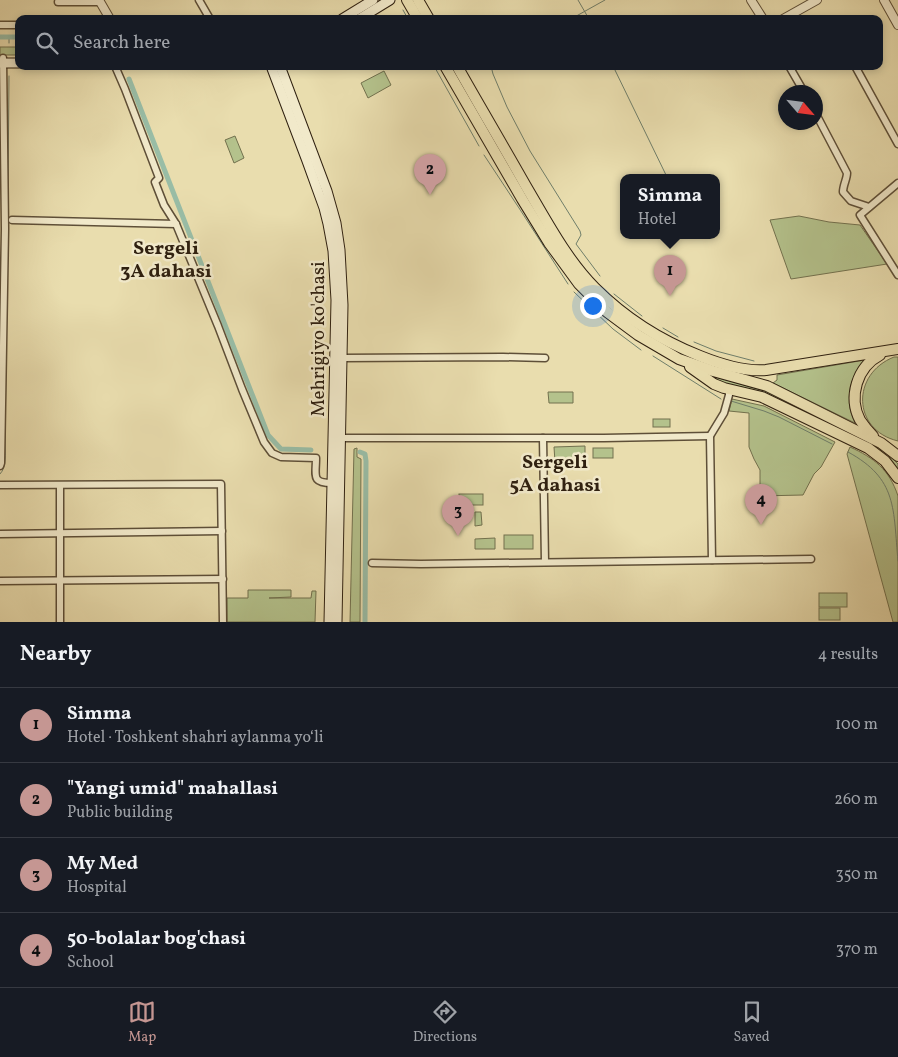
<!DOCTYPE html>
<meta charset="utf-8">
<style>
body{margin:0;font-family:Vollkorn,serif;background:#242831;color:#f1f3f6}
.compass{position:absolute;left:778px;top:85px;width:45px;height:45px;border-radius:50%;background:#171b24;box-shadow:0 2px 8px #0003;rotate:118deg}
.you{position:absolute;left:592px;top:305px;width:18px;height:18px;margin:-12px;border:4px solid #fff;border-radius:50%;background:#1a73e8;box-shadow:0 0 0 8px #1a73e833}
.badge{display:grid;place-items:center;width:32px;height:32px;border-radius:50%;background:#c59692;color:#111;font-size:16px;font-weight:700}
.pin{position:absolute;translate:-50% -41px;filter:drop-shadow(0 1px 2px #0008)}
.pin::after{content:'';position:absolute;top:26px;width:18px;height:15px;background:inherit;clip-path:polygon(0 0,100% 0,50% 100%)}
.popup{position:absolute;left:620px;top:174px;width:100px;height:65px;box-sizing:border-box;display:grid;place-content:center;border-radius:10px;background:#171b24;filter:drop-shadow(0 1px 4px #0005);font-size:16px;white-space:nowrap;color:#9ea1a6}
.popup b{font-size:19px;color:#f1f3f6}
.popup::after{content:'';position:absolute;left:50%;top:100%;margin-left:-10px;border:10px solid transparent;border-top-color:#171b24}
.list{margin:0;padding:0;list-style:none}
h2{display:flex;justify-content:space-between;align-items:center;height:65px;margin:0;padding:0 20px;font-size:21px}
h2 small{font-size:16px;font-weight:400;color:#9ea1a6}
.list li{display:grid;grid-template-columns:32px 1fr auto;gap:15px;align-items:center;box-sizing:border-box;height:75px;padding:0 20px;border-top:1px solid #363941}
.list b{display:block;font-size:19px;white-space:nowrap}
.list p{margin:0;font-size:16px;white-space:nowrap;color:#9ea1a6}
.list em{font-size:16px;font-style:normal;color:#9ea1a6}
.icon{flex:none;width:28px;height:28px;fill:none;stroke:currentColor;stroke-width:2;stroke-linecap:round;stroke-linejoin:round}
.map{position:relative;flex:none;width:898px;height:622px;overflow:hidden}
.search{position:absolute;background:#171b24;box-shadow:0 2px 8px #0003;left:15px;right:15px;top:15px;height:55px;display:flex;align-items:center;gap:12px;box-sizing:border-box;padding:0 18px;border-radius:10px;color:#9ea1a6;font-size:19px}
.sheet{height:365px;background:#171b24}
nav{display:flex;justify-content:space-around;align-items:center;box-sizing:border-box;height:70px;border-top:1px solid #363941;background:#171b24;font-size:14px;color:#9ea1a6}
nav a{display:grid;justify-items:center;gap:2px}
nav .on{color:#c59692}
.map>svg:first-child{display:block}
</style>
<div class="map">
<svg width="898" height="622" viewBox="0 0 898 622">
<rect width="100%" height="100%" fill="#e9ddae"/>
<filter id="stains"><feTurbulence type="fractalNoise" baseFrequency=".004" numOctaves="4"/><feColorMatrix values="0 0 0 0 .2 0 0 0 0 .09 0 0 0 0 .02 0 0 0 .5 -.17"/></filter>
<radialGradient id="worn" r=".72"><stop offset=".6" stop-color="#630" stop-opacity="0"/><stop offset="1" stop-color="#630" stop-opacity=".3"/></radialGradient>
<g fill="#b4c28c" stroke="#72714e">
<rect x="0" y="47" width="19" height="8"/>
<polygon points="384,71 391,85 368,98 361,83"/>
<polygon points="235,136 244,158 234,163 225,140"/>
<polygon points="799,216 829,222 860,225 887,264 791,279 770,220"/>
<path d="M894 357H898V441C852 430 851 374 894 357Z"/>
<path d="M865 360C849 378 844 401 855 423L773 383 777 380V375Z"/>
<path d="M704 374 767 391 868 441C880 448 889 454 898 464V471L885 456 724 385Z"/>
<polygon points="548,392 573,392 573,403 549,403"/>
<polygon points="732,399 764,406 835,442 821,467 814,474 803,495 760,496 760,470 754,459 749,447 749,413 729,411"/>
<rect x="653" y="419" width="17" height="8"/>
<polygon points="585,446 585,462 555,462 554,447"/>
<path d="M850 447C874 458 889 469 898 496V622H893L847 454Z"/>
<polygon points="357,448 357,457 361,459 360,622 350,622 354,449"/>
<rect x="593" y="448" width="20" height="10"/>
<rect x="459" y="494" width="24" height="11"/>
<polygon points="475,512 481,512 482,525 475,526"/>
<rect x="504" y="535" width="29" height="14"/>
<polygon points="495,538 495,549 475,549 475,539"/>
<polygon points="248,590 291,590 291,597 269,598 311,598 312,591 316,591 315,622 227,622 227,598 248,598"/>
<rect x="819" y="593" width="28" height="14"/>
<rect x="819" y="608" width="21" height="12"/>
</g>
<g fill="none" stroke-linecap="round" stroke-linejoin="round">
<g stroke="#6f7e6a" stroke-width="1">
<polyline points="578,0 589,19"/>
<polyline points="403,10 408,19"/>
<polyline points="571,19 605,0"/>
<polyline points="9,37 9,43"/>
<polyline points="434,66 479,146"/>
<polyline points="491,66 493,74 507,107 530,151 580,231 581,235 576,244 600,276"/>
<polyline points="613,66 667,177"/>
<polyline points="484,155 519,208 568,284"/>
<polyline points="8,193 9,76"/>
<polyline points="695,235 697,238"/>
<polyline points="574,292 613,329 641,350"/>
<polyline points="614,294 642,316"/>
<polyline points="663,328 678,337"/>
<polyline points="694,342 716,351 754,361"/>
<polyline points="653,356 721,399"/>
<polyline points="731,401 764,411 779,417 832,444"/>
<path d="M848 452C898 479 893 509 898 561"/>
<path d="M0 474C7 467 5 453 5 443L7 282"/>
</g>
<g stroke="#99bda6" stroke-width="5">
<polyline points="0,37 19,37"/>
<polyline points="129,79 268,435 281,449 311,450"/>
<polyline points="360,452 365,454 366,461 365,622"/>
</g>
<defs>
<g id="minor">
<polyline points="199,0 210,19"/>
<polyline points="58,2 100,2"/>
<polyline points="0,25 19,25"/>
<path d="M115 66 125 89 159 178 155 182 164 205 176 224 218 326 242 389 264 442 272 453 281 457 316 458C316 476 311 483 332 483"/>
<polyline points="789,66 804,92"/>
<polyline points="855,66 898,144"/>
<path d="M816 114 847 173C847 179 843 185 843 192L851 201 869 207"/>
<polyline points="898,183 860,215 898,275"/>
<polyline points="12,220 176,224"/>
<polyline points="342,358 503,357 545,358"/>
<polyline points="339,438 604,438 710,436"/>
<polyline points="543,438 545,562"/>
<polyline points="0,466 1,463 5,229 3,58"/>
<polyline points="0,485 221,484 223,622"/>
<polyline points="60,486 60,622"/>
<polyline points="0,534 222,531"/>
<polyline points="712,560 710,436 724,413 729,395 729,389"/>
<polyline points="372,563 421,564 811,559"/>
<polyline points="0,581 223,579"/>
</g>
<g id="tertiary">
<polyline points="99,0 110,19"/>
<polyline points="751,0 763,19"/>
<polyline points="884,0 898,25"/>
<polyline points="783,19 817,0"/>
</g>
<g id="secondary">
<polyline points="342,19 373,0"/>
<polyline points="359,19 390,0"/>
<polyline points="0,63 19,63"/>
<polyline points="271,66 307,161 324,208 328,224 333,251 336,300 329,622"/>
<polyline points="280,66 327,191 336,223 340,250 343,305 337,622"/>
</g>
<g id="trunk">
<polyline points="407,0 418,19"/>
<polyline points="418,0 429,19"/>
<polyline points="445,66 522,199 549,243 579,284 607,312 638,335 679,359 713,371 767,386 881,443 898,456"/>
<path d="M457 66C480 107 504 147 527 188 547 222 567 260 595 288 624 317 662 341 700 356 720 364 744 372 766 370L898 349"/>
<polyline points="690,367 714,384 724,388 762,397 868,448 885,461 898,478"/>
<path d="M873 436C868 431 864 426 860 420 848 397 857 367 880 355"/>
</g>
</defs>
<use href="#minor" stroke="#5e4f38" stroke-width="9"/>
<use href="#tertiary" stroke="#5e4f38" stroke-width="10"/>
<use href="#secondary" stroke="#2f2010" stroke-width="11"/>
<use href="#trunk" stroke="#2f2010" stroke-width="12"/>
<use href="#minor" stroke="#f1e9ca" stroke-width="6"/>
<use href="#tertiary" stroke="#f1e9ca" stroke-width="8"/>
<use href="#secondary" stroke="#f1e9ca" stroke-width="9"/>
<use href="#trunk" stroke="#e9ddae" stroke-width="10"/>
</g>
<g text-anchor="middle" stroke-width="5" stroke-linejoin="round" paint-order="stroke">
<g font-size="19" fill="#2f2010" stroke="#f1e9ca">
<text transform="translate(317 339) rotate(-90)" y="7">Mehrigiyo ko'chasi</text>
</g>
<g font-size="20" font-weight="bold" fill="#2f2010" stroke="#f1e9ca">
<text x="166" y="254">Sergeli<tspan x="166" dy="23">3A dahasi</tspan></text>
<text x="555" y="468">Sergeli<tspan x="555" dy="23">5A dahasi</tspan></text>
</g>
</g>
<rect width="100%" height="100%" filter="url(#stains)"/>
<rect width="100%" height="100%" fill="url(#worn)"/>
</svg>
<svg class="compass" viewBox="-18 -18 36 36"><path d="M0-13l5 13h-10z" fill="#e53935"/><path d="M0 13l5-13h-10z" fill="#9ea1a6"/></svg>
<div class="you"></div>
<div class="pin badge" style="left:670px;top:296px">1</div>
<div class="popup"><b>Simma</b>Hotel</div>
<div class="pin badge" style="left:430px;top:195px">2</div>
<div class="pin badge" style="left:458px;top:536px">3</div>
<div class="pin badge" style="left:761px;top:525px">4</div>
<div class="search"><svg class="icon" aria-label="search" viewBox="0 0 24 24"><circle cx="10" cy="10" r="6"/><path d="M15 15l6 6"/></svg>Search here</div>
</div>
<section class="sheet">
<h2>Nearby<small>4 results</small></h2>
<ul class="list">
<li><span class="badge">1</span><div><b>Simma</b><p>Hotel · Toshkent shahri aylanma yoʻli</p></div><em>100 m</em></li>
<li><span class="badge">2</span><div><b>&quot;Yangi umid&quot; mahallasi</b><p>Public building</p></div><em>260 m</em></li>
<li><span class="badge">3</span><div><b>My Med</b><p>Hospital</p></div><em>350 m</em></li>
<li><span class="badge">4</span><div><b>50-bolalar bog'chasi</b><p>School</p></div><em>370 m</em></li>
</ul>
</section>
<nav>
<a class="on"><svg class="icon" aria-label="map" viewBox="0 0 24 24"><path d="M3 6l6-2 6 2 6-2v14l-6 2-6-2-6 2zM9 4v14M15 6v14"/></svg>Map</a>
<a><svg class="icon" aria-label="directions" viewBox="0 0 24 24"><path d="M12 3l9 9-9 9-9-9zM9 14v-3h6M13 9l2 2-2 2"/></svg>Directions</a>
<a><svg class="icon" aria-label="saved" viewBox="0 0 24 24"><path d="M7 4h10v16l-5-4-5 4z"/></svg>Saved</a>
</nav>
